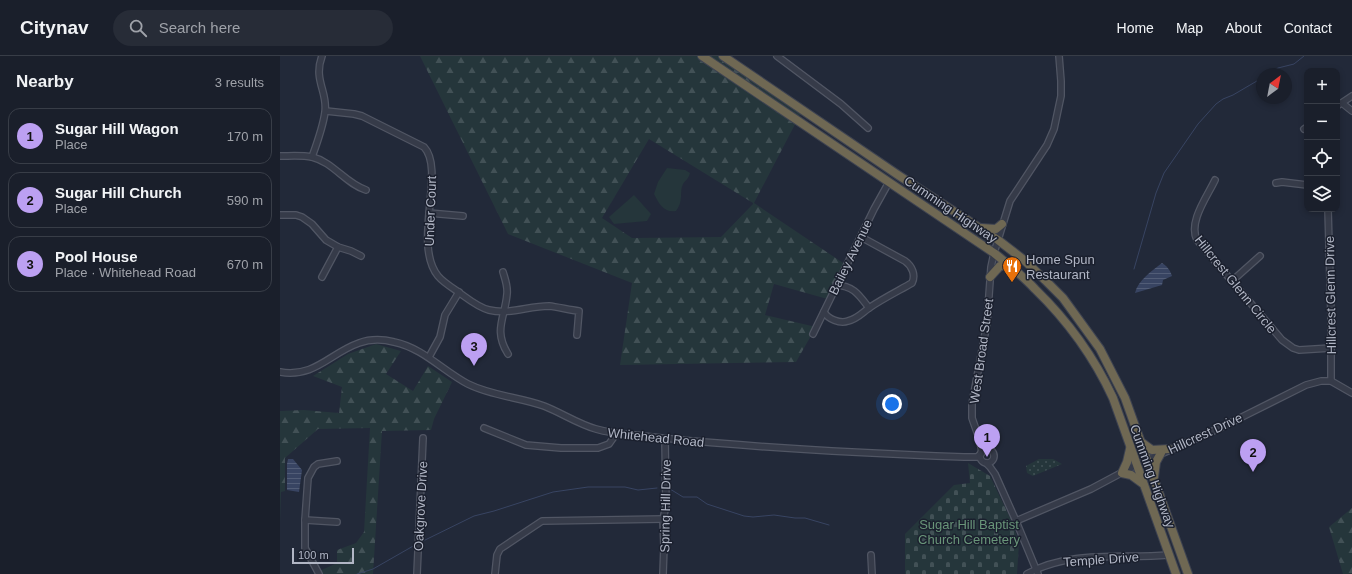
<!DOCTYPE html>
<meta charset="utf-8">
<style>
body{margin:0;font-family:Helvetica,sans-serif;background:#272c37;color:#f1f3f6}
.controls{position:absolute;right:12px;top:12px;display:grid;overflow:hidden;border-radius:8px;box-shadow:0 2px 6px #0003}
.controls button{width:36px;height:36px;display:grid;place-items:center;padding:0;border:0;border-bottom:1px solid #383d47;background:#1a1f2b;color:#f1f3f6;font:20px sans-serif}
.compass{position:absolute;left:976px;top:12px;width:36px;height:36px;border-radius:50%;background:#1a1f2b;box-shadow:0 2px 6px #0003;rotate:32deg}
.scale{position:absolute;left:12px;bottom:10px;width:62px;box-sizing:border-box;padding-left:4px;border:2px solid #b1b6c5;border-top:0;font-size:11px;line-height:14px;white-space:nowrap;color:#b1b6c5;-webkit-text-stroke:3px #1b202e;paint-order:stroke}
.you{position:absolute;left:612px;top:348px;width:14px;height:14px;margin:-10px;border:3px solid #fff;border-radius:50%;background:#1a73e8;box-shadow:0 0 0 6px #1a73e833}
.badge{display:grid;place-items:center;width:26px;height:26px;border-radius:50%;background:#bca0f2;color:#111;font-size:13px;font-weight:700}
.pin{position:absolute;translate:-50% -33px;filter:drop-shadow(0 1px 2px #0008)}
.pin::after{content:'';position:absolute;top:21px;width:14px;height:12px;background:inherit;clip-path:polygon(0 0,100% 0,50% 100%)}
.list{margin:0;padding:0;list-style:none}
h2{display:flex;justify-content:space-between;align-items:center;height:52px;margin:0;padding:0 16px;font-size:17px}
h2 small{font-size:13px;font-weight:400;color:#9fa2a9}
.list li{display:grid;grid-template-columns:26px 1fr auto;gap:12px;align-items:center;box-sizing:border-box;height:56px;margin:0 8px 8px;padding:0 8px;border:1px solid #383d47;border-radius:12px}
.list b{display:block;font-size:15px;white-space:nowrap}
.list p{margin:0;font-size:13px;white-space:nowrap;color:#9fa2a9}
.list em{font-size:13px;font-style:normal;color:#9fa2a9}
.icon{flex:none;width:22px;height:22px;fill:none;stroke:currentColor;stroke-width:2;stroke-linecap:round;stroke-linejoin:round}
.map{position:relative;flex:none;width:1072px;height:518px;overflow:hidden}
header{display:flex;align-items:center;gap:24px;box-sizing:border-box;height:56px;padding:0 20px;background:#1a1f2b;border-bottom:1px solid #383d47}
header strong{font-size:19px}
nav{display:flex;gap:22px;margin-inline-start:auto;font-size:14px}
.search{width:280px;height:36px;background:#272c37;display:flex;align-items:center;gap:10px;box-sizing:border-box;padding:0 14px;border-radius:22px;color:#9fa2a9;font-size:15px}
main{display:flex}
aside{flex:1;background:#1a1f2b}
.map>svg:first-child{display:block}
</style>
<header>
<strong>Citynav</strong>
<div class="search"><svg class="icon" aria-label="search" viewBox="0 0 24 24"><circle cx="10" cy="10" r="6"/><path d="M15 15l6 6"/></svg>Search here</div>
<nav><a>Home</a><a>Map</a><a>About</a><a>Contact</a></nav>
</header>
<main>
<aside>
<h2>Nearby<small>3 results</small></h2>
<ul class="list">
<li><span class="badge">1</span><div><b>Sugar Hill Wagon</b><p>Place</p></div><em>170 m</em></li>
<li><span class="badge">2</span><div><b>Sugar Hill Church</b><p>Place</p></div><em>590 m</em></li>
<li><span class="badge">3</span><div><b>Pool House</b><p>Place · Whitehead Road</p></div><em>670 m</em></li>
</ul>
</aside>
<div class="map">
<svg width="1072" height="518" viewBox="0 0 1072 518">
<defs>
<pattern id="grass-dots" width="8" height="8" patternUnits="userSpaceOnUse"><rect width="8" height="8" fill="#25363b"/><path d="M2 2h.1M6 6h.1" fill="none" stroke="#425156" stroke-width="1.8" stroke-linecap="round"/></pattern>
<pattern id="forest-firs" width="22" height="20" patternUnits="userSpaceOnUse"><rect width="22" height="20" fill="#25363b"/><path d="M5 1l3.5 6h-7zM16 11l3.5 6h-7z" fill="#425156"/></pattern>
<pattern id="cemetery-stones" width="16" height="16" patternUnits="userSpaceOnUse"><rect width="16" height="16" fill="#25363b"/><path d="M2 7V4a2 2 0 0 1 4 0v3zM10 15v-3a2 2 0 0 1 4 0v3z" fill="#425156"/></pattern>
<pattern id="water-rules" width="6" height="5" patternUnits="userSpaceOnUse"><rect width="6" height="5" fill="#384462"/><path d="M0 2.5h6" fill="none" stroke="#525d77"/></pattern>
</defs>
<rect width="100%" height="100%" fill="#222939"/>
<polygon fill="url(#grass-dots)" points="759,403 773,403 782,408 753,420 747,417 746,410"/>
<g fill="url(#forest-firs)" fill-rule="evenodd">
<path d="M140 0H445L523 53 474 147 569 211 551 244 494 228 485 259 536 271 516 306 340 309 352 227 228 178ZM369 83 473 147V148L441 181 352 182 322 162Z"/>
<polygon points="96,288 121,295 106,318 133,335 148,310 172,326 154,363 151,374 102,375 93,518 33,518 57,507 57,494 76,487 84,476 90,372 38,373 5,402 5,435 1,436 0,466 0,355 24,354 59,357 62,331 33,320 68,298"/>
<polygon points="1072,452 1072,518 1063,518 1049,471"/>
</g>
<polygon fill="url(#cemetery-stones)" points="688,407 710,420 732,466 739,487 737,518 625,518 625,478 674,429 690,427"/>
<g fill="#25363b">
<path d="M387 112 405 114 410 117C409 122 406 124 403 128 399 136 404 145 396 155 384 157 379 148 374 138L378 126Z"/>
<polygon points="354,139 371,158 367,165 334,168 329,161"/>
</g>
<g fill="url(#water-rules)">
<path d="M882 207C887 210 890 214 892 220L883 224 882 229 855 237C858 224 872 215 882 207Z"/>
<polygon points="8,403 13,403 22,414 19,436 7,434 7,408"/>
</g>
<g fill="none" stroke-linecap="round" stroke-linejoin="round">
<g stroke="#384462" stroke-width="1">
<polyline points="987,18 998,12 1014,8 1024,0"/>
<polyline points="854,213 876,137 884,117 918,68 936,48 943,43 953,39 982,22"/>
<polyline points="390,433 403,441 417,441 427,448 464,460 473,461 494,459 515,462 525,462 549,469"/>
<polyline points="141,486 194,460 214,455 273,436 308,431 345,431 358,434 377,432"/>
<polyline points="77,518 93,513 135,489"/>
</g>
<defs>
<g id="minor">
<polyline points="497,0 561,48 588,72"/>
<polyline points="1062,47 1072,55"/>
<polyline points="1057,50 1072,40"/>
<path d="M46 55 74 58 82 60 144 91C166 114 132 188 158 220 163 226 171 231 177 235 187 242 197 251 209 254 230 259 248 250 269 250 278 251 290 254 299 255L297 279"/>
<polyline points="1024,73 1027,71"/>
<path d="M0 100C10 100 22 99 32 101 53 106 66 128 86 134"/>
<path d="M32 101C37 87 43 71 45 56 48 36 33 24 42 0"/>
<path d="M935 124C927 141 908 166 917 184L1002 284 1013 292 1019 294 1051 292"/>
<polyline points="996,127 1002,126 1027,129"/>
<polyline points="1048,153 1051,259 1051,325"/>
<polyline points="149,157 183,160"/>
<polyline points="0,159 16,159 22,161 32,168 46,184 58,191 71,195 81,200"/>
<path d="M223 216C225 223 228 230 227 238 225 262 213 274 228 298"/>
<polyline points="42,221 58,191"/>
<polyline points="952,225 980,200"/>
<path d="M556 229C574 230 579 239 589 252"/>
<path d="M544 256C548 263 560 268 568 265 577 263 582 257 589 252 602 243 618 235 632 227 636 219 632 210 625 205L581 181"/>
<polyline points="533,278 594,153 609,126"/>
<polyline points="149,301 160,281 165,259 179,236"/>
<path d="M0 316C35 322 50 297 79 287 90 283 102 283 114 286 143 292 163 315 188 328 212 340 239 341 264 350 282 357 298 368 316 373 329 377 342 378 355 379 383 382 410 385 437 387 520 394 602 398 684 401H697L701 398"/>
<polyline points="204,372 246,389 281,392 318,392 329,388 336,378"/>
<circle cx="707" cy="400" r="7"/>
<polyline points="702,396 699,382 692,362 692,348 707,267 711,211 714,197 730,145 767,89 774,73 781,40 781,25 779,0"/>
<polyline points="706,407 710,411 715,418 736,465 758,518"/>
<polyline points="25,464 57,466"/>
<polyline points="736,465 811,433 856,409 942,371 1026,329 1041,325 1051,325 1072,337"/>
<polyline points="591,499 592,518"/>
<polyline points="39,518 25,492 25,464 28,422 34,411 38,408 57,405"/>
<polyline points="137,518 143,382"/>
<polyline points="215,518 217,499 220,493 262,465 383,463"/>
<polyline points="383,518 384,490 383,463 386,450 385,383"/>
<path d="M747 518C790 494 841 503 888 499"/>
</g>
<g id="highway">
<path d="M422 0 714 197C728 208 742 219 755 233 787 264 814 301 833 342L896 518"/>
<polyline points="443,0 618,119 718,184 744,204 765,224 783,242 820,293 845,342 908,518"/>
<polyline points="701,172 716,173 722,168"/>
<polyline points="710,221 720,210 730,210"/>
<polyline points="861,386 872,394 889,393"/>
<polyline points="850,393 847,406 842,417 851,419 862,427"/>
<polyline points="874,421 876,406 881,397"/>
</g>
</defs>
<use href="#minor" stroke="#515664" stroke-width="8"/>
<use href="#highway" stroke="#3e4351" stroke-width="10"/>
<use href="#minor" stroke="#363b49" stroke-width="5.5"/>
<use href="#highway" stroke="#6f6853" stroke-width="8"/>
</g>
<defs>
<symbol id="restaurant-pin" viewBox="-11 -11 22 30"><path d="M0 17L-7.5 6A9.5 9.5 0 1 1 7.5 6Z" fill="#e8710a" stroke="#1b202e"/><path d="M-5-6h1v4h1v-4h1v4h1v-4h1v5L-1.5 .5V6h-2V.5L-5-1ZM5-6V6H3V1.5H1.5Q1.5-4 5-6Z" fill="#fff"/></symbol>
</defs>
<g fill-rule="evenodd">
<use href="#restaurant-pin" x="721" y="199" width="22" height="30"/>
</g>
<g text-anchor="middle" stroke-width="3" stroke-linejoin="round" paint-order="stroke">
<g font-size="13" fill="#b1b6c5" stroke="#1b202e">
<text transform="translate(671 153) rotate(34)" y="5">Cumming Highway</text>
<text transform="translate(150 155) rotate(-88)" y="5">Under Court</text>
<text transform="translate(570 201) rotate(-64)" y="5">Bailey Avenue</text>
<text transform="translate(956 228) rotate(51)" y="5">Hillcrest Glenn Circle</text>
<text transform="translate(1050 239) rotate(-91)" y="5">Hillcrest Glenn Drive</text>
<text transform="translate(701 295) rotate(-82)" y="5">West Broad Street</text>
<text transform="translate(925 377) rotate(-25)" y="5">Hillcrest Drive</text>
<text transform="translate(376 381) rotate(6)" y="5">Whitehead Road</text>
<text transform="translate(873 420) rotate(70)" y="5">Cumming Highway</text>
<text transform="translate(140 450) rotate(-87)" y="5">Oakgrove Drive</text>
<text transform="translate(385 450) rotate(-89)" y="5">Spring Hill Drive</text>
<text transform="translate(821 503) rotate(-4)" y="5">Temple Drive</text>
</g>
<g font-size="13" fill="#b1b6c5" stroke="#1b202e" text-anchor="start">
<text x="746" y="208">Home Spun<tspan x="746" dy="15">Restaurant</tspan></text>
</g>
<g font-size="13" fill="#699579" stroke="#1b202e">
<text x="689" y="473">Sugar Hill Baptist<tspan x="689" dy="15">Church Cemetery</tspan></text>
</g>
</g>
</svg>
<div class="controls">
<button>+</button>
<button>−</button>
<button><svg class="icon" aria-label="locate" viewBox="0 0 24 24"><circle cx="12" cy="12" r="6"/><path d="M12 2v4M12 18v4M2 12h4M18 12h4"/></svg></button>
<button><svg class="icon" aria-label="layers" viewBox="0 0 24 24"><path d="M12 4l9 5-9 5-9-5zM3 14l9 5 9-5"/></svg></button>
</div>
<svg class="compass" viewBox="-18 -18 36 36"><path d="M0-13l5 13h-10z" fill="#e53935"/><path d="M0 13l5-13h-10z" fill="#9fa2a9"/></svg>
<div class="scale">100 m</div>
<div class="you"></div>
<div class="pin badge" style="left:707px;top:401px">1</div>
<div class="pin badge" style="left:973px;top:416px">2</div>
<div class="pin badge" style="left:194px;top:310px">3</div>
</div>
</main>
